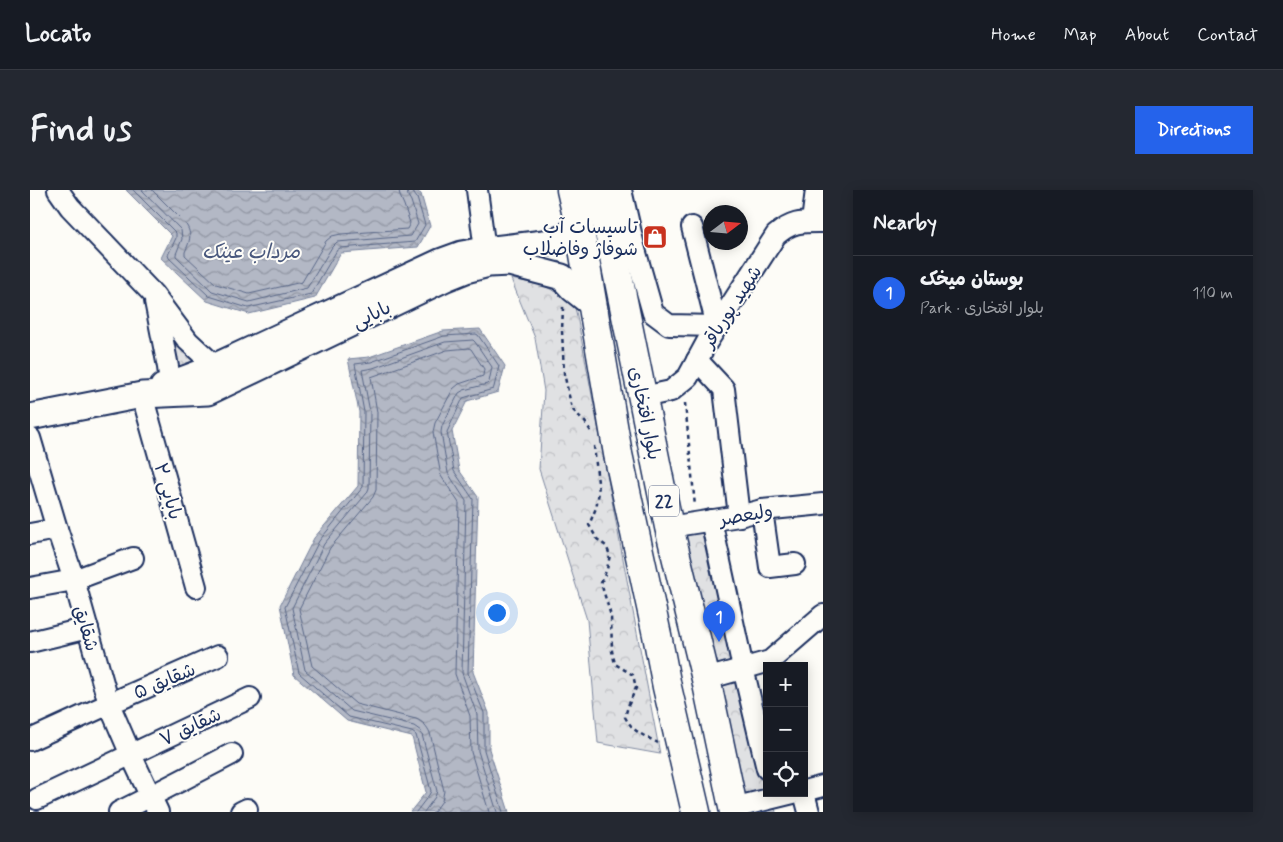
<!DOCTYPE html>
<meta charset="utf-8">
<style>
body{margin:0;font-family:Mynerve,"Playpen Sans Arabic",sans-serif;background:#242831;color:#f1f3f6}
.controls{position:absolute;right:15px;bottom:15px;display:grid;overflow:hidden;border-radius:0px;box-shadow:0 2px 12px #0003}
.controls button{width:45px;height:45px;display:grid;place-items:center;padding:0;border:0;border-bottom:1px solid #363941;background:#171b24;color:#f1f3f6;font:25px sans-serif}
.compass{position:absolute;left:673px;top:15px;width:45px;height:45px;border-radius:50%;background:#171b24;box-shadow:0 2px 12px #0003;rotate:74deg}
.you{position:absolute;left:466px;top:422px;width:18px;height:18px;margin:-12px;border:4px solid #fff;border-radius:50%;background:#1a73e8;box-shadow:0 0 0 8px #1a73e833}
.badge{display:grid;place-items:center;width:32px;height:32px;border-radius:50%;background:#2563eb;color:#fff;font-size:16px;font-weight:700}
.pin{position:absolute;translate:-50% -41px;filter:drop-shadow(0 1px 2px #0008)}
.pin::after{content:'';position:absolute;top:26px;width:18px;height:15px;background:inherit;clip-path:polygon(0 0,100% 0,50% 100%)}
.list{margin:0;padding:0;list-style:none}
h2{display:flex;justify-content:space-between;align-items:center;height:65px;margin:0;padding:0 20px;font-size:21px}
h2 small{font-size:16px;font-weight:400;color:#9ea1a6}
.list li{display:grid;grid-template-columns:32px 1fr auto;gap:15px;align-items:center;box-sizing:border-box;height:75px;padding:0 20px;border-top:1px solid #363941}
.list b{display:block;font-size:19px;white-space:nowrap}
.list p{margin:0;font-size:16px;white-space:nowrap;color:#9ea1a6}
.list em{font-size:16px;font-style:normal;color:#9ea1a6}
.icon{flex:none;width:28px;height:28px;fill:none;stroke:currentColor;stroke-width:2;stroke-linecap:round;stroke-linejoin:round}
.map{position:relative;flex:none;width:793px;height:622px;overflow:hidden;border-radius:0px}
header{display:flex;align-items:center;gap:30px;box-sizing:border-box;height:70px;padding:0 25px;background:#171b24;border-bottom:1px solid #363941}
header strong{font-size:24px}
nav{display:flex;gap:28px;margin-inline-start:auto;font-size:18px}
.intro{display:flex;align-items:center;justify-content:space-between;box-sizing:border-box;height:120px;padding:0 30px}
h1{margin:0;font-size:35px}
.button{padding:12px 22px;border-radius:0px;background:#2563eb;color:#fff;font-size:18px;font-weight:700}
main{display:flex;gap:30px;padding:0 30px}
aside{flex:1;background:#171b24;border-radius:0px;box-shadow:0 2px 12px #0003}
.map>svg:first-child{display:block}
</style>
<header>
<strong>Locato</strong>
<nav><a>Home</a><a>Map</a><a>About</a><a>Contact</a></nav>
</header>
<div class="intro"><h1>Find us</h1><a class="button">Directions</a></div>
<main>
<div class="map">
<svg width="793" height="622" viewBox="0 0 793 622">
<defs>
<pattern id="grass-dots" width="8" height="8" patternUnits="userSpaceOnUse" patternTransform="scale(1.25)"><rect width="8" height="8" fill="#e0e1e3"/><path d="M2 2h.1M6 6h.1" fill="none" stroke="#c0c1c5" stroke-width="1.8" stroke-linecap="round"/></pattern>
<pattern id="park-crowns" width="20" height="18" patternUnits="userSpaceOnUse" patternTransform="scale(1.25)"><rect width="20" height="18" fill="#e0e1e3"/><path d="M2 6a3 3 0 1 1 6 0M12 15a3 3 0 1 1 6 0" fill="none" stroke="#c0c1c5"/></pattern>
<pattern id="water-waves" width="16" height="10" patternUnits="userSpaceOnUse" patternTransform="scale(1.25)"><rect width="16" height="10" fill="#b3b8c5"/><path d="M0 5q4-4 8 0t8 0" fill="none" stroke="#9196a3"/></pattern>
</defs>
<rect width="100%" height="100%" fill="#fdfcf7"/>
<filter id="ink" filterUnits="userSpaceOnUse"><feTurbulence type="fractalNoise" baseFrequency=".02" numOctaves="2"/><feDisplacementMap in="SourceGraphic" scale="10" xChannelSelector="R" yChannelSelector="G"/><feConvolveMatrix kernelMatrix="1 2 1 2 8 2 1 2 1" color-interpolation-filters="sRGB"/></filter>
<g filter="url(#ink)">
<polygon fill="url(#grass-dots)" stroke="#7e88a0" points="136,129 165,170 146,177"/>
<g fill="url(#park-crowns)" stroke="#7e88a0">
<polygon points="481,89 512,95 543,110 547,126 630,564 568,553 557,430 509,279 514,201 505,148"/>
<polygon points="679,339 737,583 737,603 741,603 746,622 709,622 652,345"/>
</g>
<g fill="url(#water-waves)" stroke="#76819c">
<polygon points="96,0 385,0 391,4 400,36 388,57 311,63 285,108 219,124 177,111 131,68 142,46"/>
<polygon points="450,139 475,176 468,202 437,211 422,241 429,280 448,307 443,482 459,523 459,559 479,622 380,622 396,602 382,547 317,531 264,485 250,415 284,348 328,296 329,222 318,169 339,167 413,141"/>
</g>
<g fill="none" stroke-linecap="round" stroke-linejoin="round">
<g stroke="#586687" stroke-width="1">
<polyline points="103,0 146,43 146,48 138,65 139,68 179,106 218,118 281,104 307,60 310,58 385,52 395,35 387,8 384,4 383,0"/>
<polyline points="112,0 151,40 152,49 146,64 146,66 182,101 219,112 277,98 302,57 307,52 381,46 388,34 381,11 378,6 377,0"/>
<path d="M122 0 154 32C163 43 160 51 155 62V65L186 94 219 104 272 92 296 51 302 46 311 44 377 39 380 33 374 15 370 6 369 0"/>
<polyline points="386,622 399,605 401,601 386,545 382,542 319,527 269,483 255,417 289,351 333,297 334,222 325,174 341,172 414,146 446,144 448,145 469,176 464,197 463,199 433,208 417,242 424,281 443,309 438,483 454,523 454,560 473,622"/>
<polyline points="394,622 405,607 407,601 391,541 384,536 322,521 275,480 262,418 294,354 337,303 339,298 340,222 332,180 343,178 415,152 443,150 445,152 462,177 459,192 457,194 434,200 429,203 412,236 411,242 418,283 436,311 432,483 447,525 448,561 467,622"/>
<path d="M404 622 412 611 414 601 400 543C397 536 393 532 386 529L326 514 282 476 269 419 300 358 343 307 346 300 347 222 341 187 417 160 439 158 441 159 454 179 453 186 429 194 423 199 405 233 403 242 411 286 429 313 425 484 440 526 441 562 459 622"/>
</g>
<defs>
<g id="minor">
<polyline points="28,0 40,17 123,104 158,151 185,176"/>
<polyline points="447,0 455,60"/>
<polyline points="591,0 604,56 623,123 639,135 687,136 662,37"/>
<polyline points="782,32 786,0"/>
<polyline points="125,111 138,177 140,194"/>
<polyline points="667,170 694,199 709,326"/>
<polyline points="112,205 166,397"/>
<path d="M613 207 641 201 658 187 677 152 746 45C763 31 771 32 793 32"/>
<polyline points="0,248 27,339 44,390 79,514 101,565 128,622"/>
<polyline points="732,320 740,377 765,374"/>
<polyline points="681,330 713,478 737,579"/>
<polyline points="639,337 709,326 732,320 793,314"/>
<polyline points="0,344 27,339"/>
<polyline points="0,398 44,390 103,368"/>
<polyline points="0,452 58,438"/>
<polyline points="676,489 740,471 793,425"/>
<polyline points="0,550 79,514 188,466"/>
<polyline points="774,601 793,596"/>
<polyline points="774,603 779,622"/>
<polyline points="7,609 220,508"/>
<polyline points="703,618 763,603"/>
<polyline points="89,622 121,606 202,564"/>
<polyline points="211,622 217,619"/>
</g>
<g id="major">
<polyline points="133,197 173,182 410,72 432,64 455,60 522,52 536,47 549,35"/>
<polyline points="0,227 112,205 178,202 416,88 436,80 459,74 479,73 532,87 543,99 563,115"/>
</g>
<g id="highway">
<polyline points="541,0 549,35 588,264 627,445 637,497 666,622"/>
<polyline points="568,0 579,42 639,337 676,489 704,622"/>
</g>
</defs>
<use href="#minor" stroke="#1b2f5e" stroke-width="24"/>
<use href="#major" stroke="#1b2f5e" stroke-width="29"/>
<use href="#highway" stroke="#1b2f5e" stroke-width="31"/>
<g stroke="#1b2f5e" stroke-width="2.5" stroke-dasharray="4 4" stroke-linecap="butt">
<polyline points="533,117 532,141 534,183 542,219 555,232 562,243"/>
<polyline points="655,213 665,316"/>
<path d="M564 256 569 302 566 318 559 335 567 349 576 356 580 365 577 379 571 393 581 426 582 461 585 474 603 485 606 498 598 516 595 527C603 542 613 545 628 553"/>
</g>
<use href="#minor" stroke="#fdfcf7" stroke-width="20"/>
<use href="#major" stroke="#fdfcf7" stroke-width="25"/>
<use href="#highway" stroke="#fdfcf7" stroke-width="28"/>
</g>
</g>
<defs>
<symbol id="shop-square" viewBox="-11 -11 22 22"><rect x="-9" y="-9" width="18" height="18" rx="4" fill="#c8321e" stroke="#fdfcf7"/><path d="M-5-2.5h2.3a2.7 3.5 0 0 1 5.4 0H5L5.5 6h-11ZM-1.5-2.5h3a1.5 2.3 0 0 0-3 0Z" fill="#fff"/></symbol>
</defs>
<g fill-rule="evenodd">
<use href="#shop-square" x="611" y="33" width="28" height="28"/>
</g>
<g text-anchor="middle" stroke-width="4" stroke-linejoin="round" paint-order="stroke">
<rect fill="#fdfcf7" stroke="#5f6c8c" stroke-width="1" x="619" y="295.5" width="30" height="31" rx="4"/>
<g font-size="18" font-weight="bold" fill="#1b2f5e">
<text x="634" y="317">22</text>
</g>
<g font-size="19" fill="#1b2f5e" stroke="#fdfcf7" text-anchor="end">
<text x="608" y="43">تاسیسات آب<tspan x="608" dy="22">شوفاژ وفاضلاب</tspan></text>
</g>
<g font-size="19" fill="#1b2f5e" stroke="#fdfcf7">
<text transform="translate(701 116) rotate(-57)" y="7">شهید پورباقر</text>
<text transform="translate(341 124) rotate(-26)" y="7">بابایی</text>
<text transform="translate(616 223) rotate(78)" y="7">بلوار افتخاری</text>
<text transform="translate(139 301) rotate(74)" y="7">بابایی ۲</text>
<text transform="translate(716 324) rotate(-10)" y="7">ولیعصر</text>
<text transform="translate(57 438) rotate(74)" y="7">شقایق</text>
<text transform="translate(134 490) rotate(-23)" y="7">شقایق ۵</text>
<text transform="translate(160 536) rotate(-25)" y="7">شقایق ۷</text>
</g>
<g font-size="20" font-style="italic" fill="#49587d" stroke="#fdfcf7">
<text x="221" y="68">مرداب عینک</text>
</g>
</g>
</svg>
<div class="controls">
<button>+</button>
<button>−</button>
<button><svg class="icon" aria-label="locate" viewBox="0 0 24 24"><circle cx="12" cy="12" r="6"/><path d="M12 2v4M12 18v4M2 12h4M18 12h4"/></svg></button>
</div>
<svg class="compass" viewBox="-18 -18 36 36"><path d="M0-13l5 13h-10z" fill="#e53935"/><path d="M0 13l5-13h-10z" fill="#9ea1a6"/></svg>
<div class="you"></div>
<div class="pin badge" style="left:689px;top:452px">1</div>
</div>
<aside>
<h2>Nearby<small></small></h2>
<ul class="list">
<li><span class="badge">1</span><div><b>بوستان میخک</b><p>Park · بلوار افتخاری</p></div><em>110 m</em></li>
</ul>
</aside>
</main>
